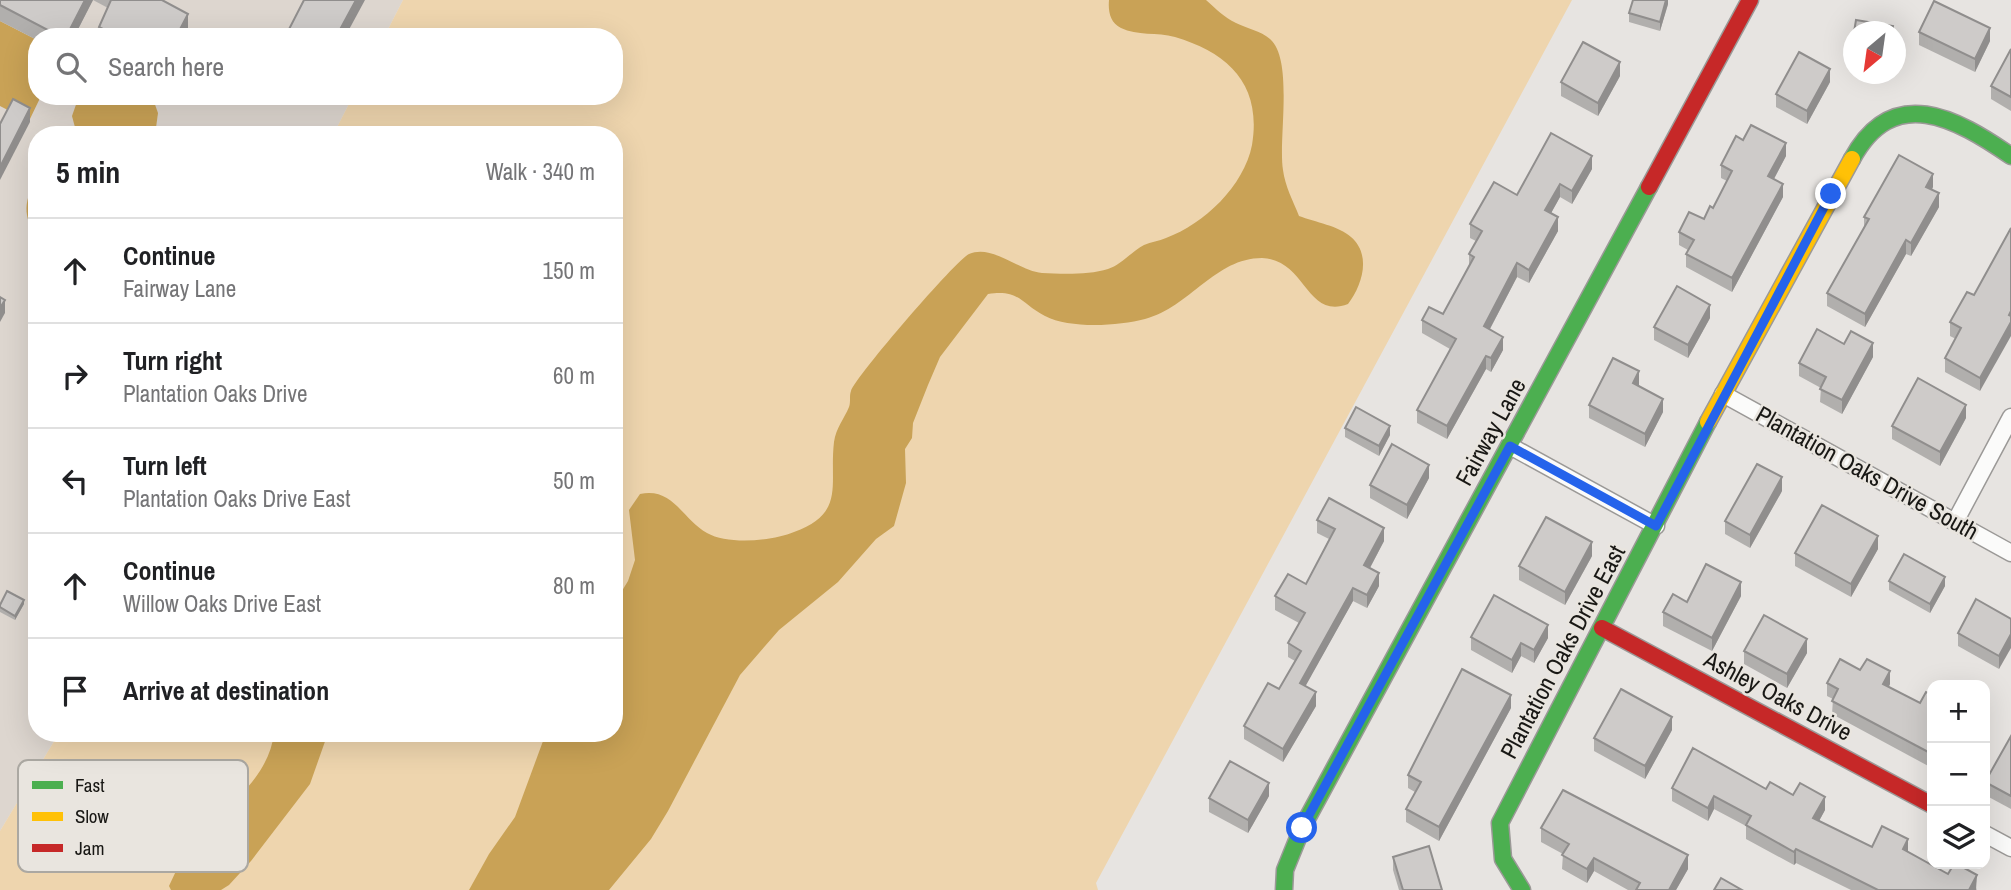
<!DOCTYPE html>
<meta charset="utf-8">
<style>
body{margin:0;font-family:"Archivo Narrow",sans-serif;background:#f6f6f6;color:#202124}
.controls{position:absolute;right:21px;bottom:21px;display:grid;overflow:hidden;border-radius:14px;box-shadow:0 7px 28px #0002}
.controls button{width:63px;height:63px;display:grid;place-items:center;padding:0;border:0;border-bottom:2px solid #e0e0e0;background:#fff;color:#202124;font:35px sans-serif}
.compass{position:absolute;left:1843px;top:21px;width:63px;height:63px;border-radius:50%;background:#fff;box-shadow:0 7px 28px #0002;rotate:209deg}
.stop{position:absolute;width:21px;height:21px;margin:-16px;border:5px solid #2563eb;border-radius:50%;background:#fff}
.stop.end{background:#2563eb;border-color:#fff;box-shadow:0 2px 7px #0008}
.list{margin:0;padding:0;list-style:none}
h2{display:flex;justify-content:space-between;align-items:center;height:91px;margin:0;padding:0 28px;font-size:30px}
h2 small{font-size:23px;font-weight:400;color:#757577}
.list li{display:grid;grid-template-columns:46px 1fr auto;gap:21px;align-items:center;box-sizing:border-box;height:105px;padding:0 28px;border-top:2px solid #e0e0e0}
.list b{display:block;font-size:26px;white-space:nowrap}
.list p{margin:0;font-size:23px;white-space:nowrap;color:#757577}
.list em{font-size:23px;font-style:normal;color:#757577}
.icon{flex:none;width:38px;height:38px;fill:none;stroke:currentColor;stroke-width:2;stroke-linecap:round;stroke-linejoin:round}
.map{position:relative;flex:none;width:2011px;height:890px;overflow:hidden}
.search{position:absolute;background:#fff;box-shadow:0 7px 28px #0002;left:28px;top:28px;width:595px;height:77px;display:flex;align-items:center;gap:18px;box-sizing:border-box;padding:0 24px;border-radius:28px;color:#757577;font-size:26px}
.panel{position:absolute;background:#fff;box-shadow:0 7px 28px #0002;left:28px;top:126px;width:595px;height:616px;border-radius:28px}
.map>svg:first-child{display:block}
</style>
<div class="map">
<svg width="2011" height="890" viewBox="0 0 2011 890">
<rect width="100%" height="100%" fill="#e7e4e1"/>
<polygon fill="#ddd6cf" points="0,0 403,0 384,37 37,37 37,96 353,96 333,135 37,135 37,733 59,733 0,831"/>
<polygon fill="#eed5ae" points="403,0 1572,0 1096,883 1098,890 0,890 0,831 59,733 614,733 614,135 333,135 353,96 614,96 614,37 384,37"/>
<g fill="#c9a256">
<path d="M1109 0H1206C1216 9 1224 17 1236 23 1246 28 1261 31 1270 39 1294 60 1278 140 1283 170 1285 186 1293 201 1299 216 1315 222 1339 226 1351 237 1372 255 1362 286 1348 304 1306 320 1306 259 1262 258 1215 258 1190 307 1145 319 1118 326 1070 329 1045 316 1021 304 1020 289 988 294L940 357 928 385 913 423 912 438 905 449 906 483 894 526 876 539 838 582 779 630 740 675 668 811 651 839 609 890H469L489 854 515 817 546 733H614V604L628 581 635 560 629 510 640 494C673 487 682 519 707 533 728 545 772 541 794 532 846 513 829 485 834 442 836 428 844 419 849 407 851 401 849 396 851 391 856 376 957 259 969 254 993 244 1018 271 1042 273 1062 274 1089 275 1108 269 1121 265 1132 251 1144 245 1151 242 1159 241 1166 238 1204 224 1244 186 1252 145 1262 85 1229 53 1175 37 1157 32 1137 36 1121 28 1110 23 1108 11 1109 0Z"/>
<polygon points="0,21 37,40 37,96 41,96 29,121 0,106"/>
<polygon points="79,96 152,96 158,113 155,135 77,135 72,116"/>
<path d="M37 179V236C22 218 24 198 37 179Z"/>
<path d="M274 733H328L310 784 251 861 229 885 221 890H171L169 886C174 876 178 865 184 856 212 814 268 786 274 733Z"/>
</g>
<g fill="none" stroke-linecap="round" stroke-linejoin="round">
<defs>
<g id="street">
<polyline points="1723,394 2011,553"/>
<polyline points="1510,446 1656,526"/>
<polyline points="1955,522 2011,417"/>
<polyline points="1985,834 2011,848"/>
</g>
<g id="fast">
<path d="M1852 159C1893 83 1956 118 2011 156"/>
<polyline points="1284,890 1285,870 1302,828 1649,187"/>
<polyline points="1522,890 1503,859 1500,823 1708,422"/>
</g>
<polyline id="slow" points="1708,422 1852,159"/>
<g id="jam">
<polyline points="1649,187 1750,0"/>
<polyline points="1602,628 1932,805"/>
</g>
</defs>
<use href="#street" stroke="#9b9997" stroke-width="19"/>
<use href="#fast" stroke="#9b9997" stroke-width="19"/>
<use href="#slow" stroke="#9b9997" stroke-width="19"/>
<use href="#jam" stroke="#9b9997" stroke-width="19"/>
<use href="#street" stroke="#fbfbfa" stroke-width="16"/>
<use href="#fast" stroke="#4caf50" stroke-width="16"/>
<use href="#slow" stroke="#ffc107" stroke-width="16"/>
<use href="#jam" stroke="#c62828" stroke-width="16"/>
</g>
<g fill="#b1afad">
<polygon points="0,0 162,0 188,30 184,37 99,37 99,27 108,8 93,0 74,37 37,37 37,40 0,21"/>
<polygon points="1668,0 1668,4 1660,31 1629,22 1629,13"/>
<polygon points="1919,32 1990,41 1975,72 1919,45"/>
<polygon points="1853,36 1853,70 1849,69 1849,60"/>
<polygon points="2011,49 2011,111 1991,99 1991,86"/>
<polygon points="1620,76 1598,116 1561,96 1561,82"/>
<polygon points="1830,82 1807,124 1776,107 1776,94"/>
<polygon points="1743,140 1786,156 1774,179 1783,197 1732,292 1686,267 1686,254 1688,250 1679,245 1679,232 1704,219 1713,208 1727,181 1721,178 1721,165"/>
<polygon points="1592,169 1572,204 1560,197 1551,213 1558,231 1529,283 1517,277 1490,329 1503,350 1491,372 1486,369 1447,439 1417,423 1417,410 1450,349 1422,333 1422,320 1443,314 1469,266 1469,254 1476,241 1470,238 1470,224 1517,195"/>
<polygon points="1933,187 1932,190 1939,207 1911,256 1906,254 1865,327 1827,306 1827,293 1864,227 1864,217"/>
<polygon points="2011,228 1980,391 1945,372 1945,358 1956,339 1950,336 1950,322 1974,295"/>
<polygon points="1710,318 1688,358 1654,340 1654,327"/>
<polygon points="1844,344 1873,357 1842,414 1820,402 1821,388 1799,376 1799,363"/>
<polygon points="1639,385 1639,386 1663,412 1645,447 1589,418 1589,405"/>
<polygon points="1966,418 1940,466 1892,439 1892,426"/>
<polygon points="1345,428 1390,435 1379,456 1345,437"/>
<polygon points="1429,478 1407,519 1370,498 1370,485"/>
<polygon points="1782,491 1750,548 1725,534 1725,521"/>
<polygon points="1317,520 1384,541 1370,568 1379,586 1367,608 1353,601 1305,686 1316,706 1283,762 1244,739 1244,726 1279,689 1295,661 1288,657 1288,643 1299,623 1275,610 1275,596 1306,584 1329,539 1317,533"/>
<polygon points="1878,549 1851,597 1795,566 1795,553"/>
<polygon points="1592,556 1565,605 1519,580 1519,566"/>
<polygon points="1889,581 1945,586 1930,613 1889,590"/>
<polygon points="1741,596 1712,651 1663,626 1663,612 1687,602"/>
<polygon points="24,604 15,620 0,612 0,605"/>
<polygon points="2011,619 1999,669 1958,646 1958,633"/>
<polygon points="1471,637 1548,638 1534,663 1521,656 1512,673 1471,650"/>
<polygon points="1744,651 1807,653 1787,688 1744,664"/>
<polygon points="1860,670 1890,684 1889,687 1920,703 1932,695 1932,768 1832,714 1833,699 1827,696 1827,683"/>
<polygon points="1511,708 1439,841 1406,822 1406,809 1415,792 1408,788 1408,775"/>
<polygon points="1672,730 1645,779 1594,751 1594,738"/>
<polygon points="2011,736 2011,809 1985,795 1985,782"/>
<polygon points="1672,788 1766,789 1793,795 1825,810 1819,821 1872,847 1908,852 1948,874 1977,889 1976,890 1851,890 1796,863 1794,865 1746,839 1746,826 1714,809 1708,821 1672,801"/>
<polygon points="1269,796 1248,833 1209,812 1209,798"/>
<polygon points="1541,828 1688,869 1676,890 1628,890 1594,871 1587,883 1562,869 1563,854 1541,842"/>
<polygon points="1393,857 1442,890 1399,890 1393,870"/>
</g>
<g fill="#908e8d">
<polygon points="85,0 93,0 74,37 66,37"/>
<polygon points="356,0 365,0 345,37 336,37"/>
<polygon points="1666,0 1668,0 1668,4 1660,31 1660,22"/>
<polygon points="188,14 188,30 184,37 176,37"/>
<polygon points="1990,28 1990,41 1975,72 1975,59"/>
<polygon points="1620,62 1620,76 1598,116 1598,103"/>
<polygon points="1830,69 1830,82 1807,124 1807,111"/>
<polygon points="30,108 30,122 0,180 0,167"/>
<polygon points="1786,143 1786,156 1768,190 1768,176"/>
<polygon points="1592,156 1592,169 1572,204 1572,191"/>
<polygon points="1933,174 1933,187 1926,200 1926,187"/>
<polygon points="1560,184 1560,197 1545,224 1545,210"/>
<polygon points="1783,184 1783,197 1732,292 1732,278"/>
<polygon points="1939,193 1939,207 1911,256 1911,243"/>
<polygon points="1558,217 1558,231 1529,283 1529,270"/>
<polygon points="1906,240 1906,254 1865,327 1865,314"/>
<polygon points="1517,263 1517,277 1484,340 1484,326"/>
<polygon points="5,300 5,313 0,322 0,308"/>
<polygon points="1710,305 1710,318 1688,358 1688,345"/>
<polygon points="2011,311 2011,336 1980,391 1980,378"/>
<polygon points="1503,337 1503,350 1491,372 1491,358"/>
<polygon points="1873,343 1873,357 1842,414 1842,400"/>
<polygon points="1486,356 1486,369 1447,439 1447,426"/>
<polygon points="1639,371 1639,385 1633,397 1633,383"/>
<polygon points="1663,399 1663,412 1645,447 1645,434"/>
<polygon points="1966,405 1966,418 1940,466 1940,452"/>
<polygon points="1390,426 1390,435 1379,456 1379,446"/>
<polygon points="1429,465 1429,478 1407,519 1407,505"/>
<polygon points="1782,477 1782,491 1750,548 1750,535"/>
<polygon points="1384,528 1384,541 1364,579 1364,565"/>
<polygon points="1878,536 1878,549 1851,597 1851,584"/>
<polygon points="1592,542 1592,556 1565,605 1565,592"/>
<polygon points="1379,573 1379,586 1367,608 1367,595"/>
<polygon points="1945,577 1945,586 1930,613 1930,604"/>
<polygon points="1741,582 1741,596 1712,651 1712,638"/>
<polygon points="1353,588 1353,601 1300,696 1300,683"/>
<polygon points="24,600 24,604 15,620 15,616"/>
<polygon points="1548,625 1548,638 1534,663 1534,650"/>
<polygon points="2011,634 2011,648 1999,669 1999,656"/>
<polygon points="1807,639 1807,653 1787,688 1787,674"/>
<polygon points="1521,643 1521,656 1512,673 1512,660"/>
<polygon points="1890,671 1890,684 1883,697 1883,684"/>
<polygon points="1316,692 1316,706 1283,762 1283,749"/>
<polygon points="1511,695 1511,708 1439,841 1439,827"/>
<polygon points="1672,717 1672,730 1645,779 1645,766"/>
<polygon points="1269,783 1269,796 1248,833 1248,820"/>
<polygon points="1714,796 1714,809 1708,821 1708,808"/>
<polygon points="1825,797 1825,810 1813,832 1813,818"/>
<polygon points="1908,839 1908,853 1903,849"/>
<polygon points="1796,849 1796,863 1794,865 1794,852"/>
<polygon points="1688,855 1688,869 1676,890 1669,890"/>
<polygon points="1594,858 1594,871 1587,883 1587,869"/>
<polygon points="1977,875 1976,890 1969,890"/>
</g>
<g fill="#cecbc9" stroke="#908e8d" stroke-width="2">
<polygon points="0,0 85,0 66,37 61,37 0,5"/>
<polygon points="111,0 162,0 188,14 176,37 118,37 99,27"/>
<polygon points="304,0 356,0 336,37 285,37"/>
<polygon points="1633,0 1666,0 1660,22 1629,13"/>
<polygon points="1934,1 1990,28 1975,59 1919,32"/>
<polygon points="1856,20 1893,26 1892,32 1854,32"/>
<polygon points="1853,36 1853,61 1849,60"/>
<polygon points="1583,42 1620,62 1598,103 1561,82"/>
<polygon points="2011,49 2011,97 1991,86"/>
<polygon points="1799,52 1830,69 1807,111 1776,94"/>
<polygon points="13,99 30,108 0,167 0,124"/>
<polygon points="1751,125 1786,143 1768,176 1783,184 1732,278 1686,254 1694,240 1679,232 1689,212 1704,219 1710,206 1713,208 1732,171 1721,165 1736,136 1743,140"/>
<polygon points="1551,133 1592,156 1572,191 1560,184 1545,210 1558,217 1529,270 1517,263 1484,326 1503,337 1491,358 1486,356 1447,426 1417,410 1456,339 1422,320 1429,307 1443,314 1474,257 1469,254 1482,231 1470,224 1494,182 1517,195"/>
<polygon points="1899,155 1933,174 1926,187 1939,193 1911,243 1906,240 1865,314 1827,293 1869,219 1864,217"/>
<polygon points="2011,228 2011,311 2009,315 2011,316 2011,322 1980,378 1945,358 1961,328 1950,322 1967,292 1974,295"/>
<polygon points="1677,286 1710,305 1688,345 1654,327"/>
<polygon points="0,297 5,300 0,308"/>
<polygon points="1817,329 1844,344 1851,331 1873,343 1842,400 1820,389 1826,377 1799,363"/>
<polygon points="1613,358 1639,371 1633,383 1663,399 1645,434 1589,405"/>
<polygon points="1918,378 1966,405 1940,452 1892,426"/>
<polygon points="1356,407 1390,426 1379,446 1345,428"/>
<polygon points="1392,444 1429,465 1407,505 1370,485"/>
<polygon points="1757,464 1782,477 1750,535 1725,521"/>
<polygon points="1329,498 1384,528 1364,565 1379,573 1367,595 1353,588 1300,683 1316,692 1283,749 1244,726 1268,683 1279,689 1301,651 1288,643 1305,613 1275,596 1288,574 1306,584 1335,529 1317,520"/>
<polygon points="1822,505 1878,536 1851,584 1795,553"/>
<polygon points="1546,517 1592,542 1565,592 1519,566"/>
<polygon points="1904,554 1945,577 1930,604 1889,581"/>
<polygon points="1706,564 1741,582 1712,638 1663,612 1673,594 1687,602"/>
<polygon points="7,591 24,600 15,616 0,607 0,605"/>
<polygon points="1494,595 1548,625 1534,650 1521,643 1512,660 1471,637"/>
<polygon points="1976,599 2011,619 2011,634 1999,656 1958,633"/>
<polygon points="1764,615 1807,639 1787,674 1744,651"/>
<polygon points="1840,659 1860,670 1867,659 1890,671 1883,684 1920,703 1926,692 1932,695 1932,754 1832,701 1838,689 1827,683"/>
<polygon points="1462,669 1511,695 1439,827 1406,809 1421,782 1408,775"/>
<polygon points="1621,689 1672,717 1645,766 1594,738"/>
<polygon points="2011,736 2011,796 1985,782"/>
<polygon points="1693,748 1766,789 1770,782 1793,795 1800,783 1825,797 1813,818 1872,847 1882,826 1908,839 1903,849 1948,874 1954,864 1957,864 1977,875 1969,890 1878,890 1796,849 1794,852 1746,825 1751,816 1714,796 1708,808 1672,788"/>
<polygon points="1230,761 1269,783 1248,820 1209,798"/>
<polygon points="1563,790 1688,855 1669,890 1636,890 1640,883 1594,858 1587,869 1562,855 1569,844 1541,828"/>
<polygon points="1429,846 1442,890 1403,890 1393,857"/>
<polygon points="1721,878 1742,890 1714,890"/>
</g>
<g fill="none" stroke-linecap="round" stroke-linejoin="round">
<polyline stroke="#2563eb" stroke-width="9" points="1302,828 1510,446 1656,526 1831,194"/>
</g>
<g text-anchor="middle" stroke-width="5" stroke-linejoin="round" paint-order="stroke">
<g font-size="24" fill="#191815" stroke="#e9e5df">
<text transform="translate(1491 432) rotate(-61)" y="8">Fairway Lane</text>
<text transform="translate(1867 473) rotate(29)" y="8">Plantation Oaks Drive South</text>
<text transform="translate(1563 652) rotate(-62)" y="8">Plantation Oaks Drive East</text>
<text transform="translate(1778 696) rotate(28)" y="8">Ashley Oaks Drive</text>
</g>
</g>
<rect x="18" y="760" width="230" height="112" rx="10" fill="#e9e5df" stroke="#aba8a2" stroke-width="2"/>
<rect x="32" y="781" width="31" height="8" fill="#4caf50"/>
<rect x="32" y="812" width="31" height="9" fill="#ffc107"/>
<rect x="32" y="844" width="31" height="8" fill="#c62828"/>
<g font-size="19" fill="#191815">
<text x="75" y="792">Fast</text>
<text x="75" y="823">Slow</text>
<text x="75" y="855">Jam</text>
</g>
</svg>
<div class="controls">
<button>+</button>
<button>−</button>
<button><svg class="icon" aria-label="layers" viewBox="0 0 24 24"><path d="M12 4l9 5-9 5-9-5zM3 14l9 5 9-5"/></svg></button>
</div>
<svg class="compass" viewBox="-18 -18 36 36"><path d="M0-13l5 13h-10z" fill="#e53935"/><path d="M0 13l5-13h-10z" fill="#757577"/></svg>
<div class="stop" style="left:1302px;top:828px"></div>
<div class="stop end" style="left:1831px;top:194px"></div>
<div class="search"><svg class="icon" aria-label="search" viewBox="0 0 24 24"><circle cx="10" cy="10" r="6"/><path d="M15 15l6 6"/></svg>Search here</div>
<section class="panel">
<h2>5 min<small>Walk · 340 m</small></h2>
<ul class="list">
<li><svg class="icon" aria-label="ahead" viewBox="0 0 24 24"><path d="M12 20V5M6 11l6-6 6 6"/></svg><div><b>Continue</b><p>Fairway Lane</p></div><em>150 m</em></li>
<li><svg class="icon" aria-label="right" viewBox="0 0 24 24"><path d="M7 20v-9h11M14 6l5 5-5 5"/></svg><div><b>Turn right</b><p>Plantation Oaks Drive</p></div><em>60 m</em></li>
<li><svg class="icon" aria-label="left" viewBox="0 0 24 24"><path d="M17 20v-9H6M10 6l-5 5 5 5"/></svg><div><b>Turn left</b><p>Plantation Oaks Drive East</p></div><em>50 m</em></li>
<li><svg class="icon" aria-label="ahead" viewBox="0 0 24 24"><path d="M12 20V5M6 11l6-6 6 6"/></svg><div><b>Continue</b><p>Willow Oaks Drive East</p></div><em>80 m</em></li>
<li><svg class="icon" aria-label="arrive" viewBox="0 0 24 24"><path d="M6 21V4h12l-3 4 3 4H6"/></svg><div><b>Arrive at destination</b></div></li>
</ul>
</section>
</div>
